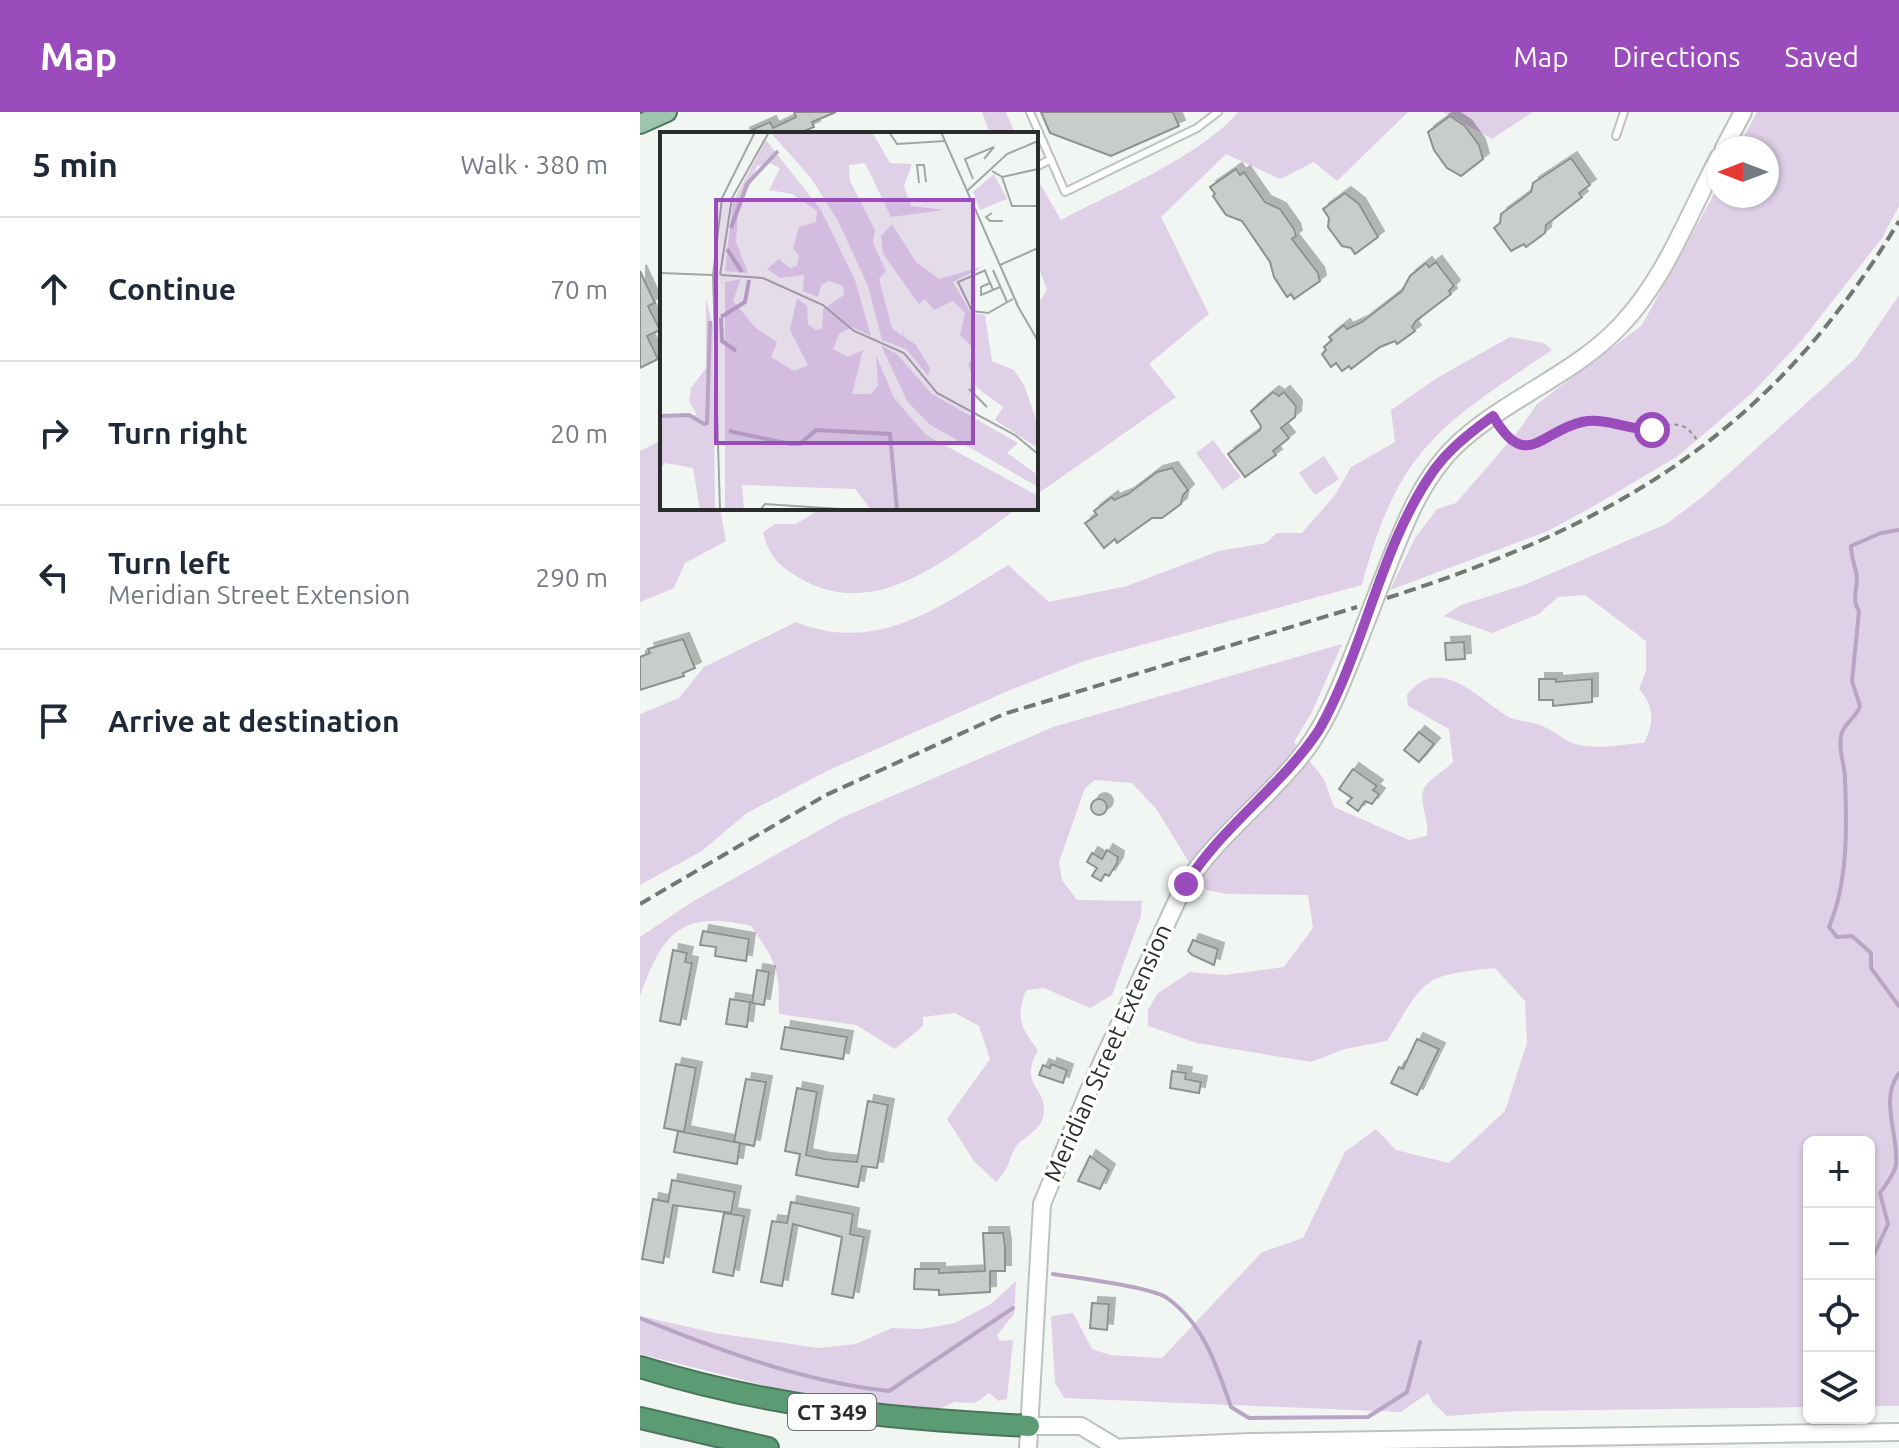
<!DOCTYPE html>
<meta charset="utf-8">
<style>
body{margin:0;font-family:Ubuntu,sans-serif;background:#f2f2f3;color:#1f2937}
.controls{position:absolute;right:24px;bottom:24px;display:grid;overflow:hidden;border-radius:12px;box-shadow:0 2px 6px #0004}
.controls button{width:72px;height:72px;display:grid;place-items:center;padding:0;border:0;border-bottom:2px solid #e0e1e3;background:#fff;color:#1f2937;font:40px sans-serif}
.compass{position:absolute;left:1067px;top:24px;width:72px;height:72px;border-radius:50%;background:#fff;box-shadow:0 2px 6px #0004;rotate:270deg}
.stop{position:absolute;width:24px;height:24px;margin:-18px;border:6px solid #9a4cbc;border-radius:50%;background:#fff}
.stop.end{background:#9a4cbc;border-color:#fff;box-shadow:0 2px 8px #0008}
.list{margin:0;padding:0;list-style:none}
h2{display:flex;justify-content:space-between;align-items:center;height:104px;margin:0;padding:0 32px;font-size:34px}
h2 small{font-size:26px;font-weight:400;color:#747a83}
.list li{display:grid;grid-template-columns:52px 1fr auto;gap:24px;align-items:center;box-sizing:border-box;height:144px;padding:0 32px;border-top:2px solid #e0e1e3}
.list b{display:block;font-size:30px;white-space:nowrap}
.list p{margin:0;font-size:26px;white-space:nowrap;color:#747a83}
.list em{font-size:26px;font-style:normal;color:#747a83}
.icon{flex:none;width:44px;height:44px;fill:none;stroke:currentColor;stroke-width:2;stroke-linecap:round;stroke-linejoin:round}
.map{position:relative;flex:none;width:1259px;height:1336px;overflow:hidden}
header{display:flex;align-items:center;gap:48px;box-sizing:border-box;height:112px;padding:0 40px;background:#9a4cbc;color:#fff}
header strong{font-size:38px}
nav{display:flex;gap:44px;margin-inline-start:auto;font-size:28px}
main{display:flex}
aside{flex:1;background:#fff}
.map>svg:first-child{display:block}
</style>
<header>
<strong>Map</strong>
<nav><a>Map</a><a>Directions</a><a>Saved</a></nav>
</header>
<main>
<aside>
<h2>5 min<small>Walk · 380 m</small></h2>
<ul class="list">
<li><svg class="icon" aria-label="ahead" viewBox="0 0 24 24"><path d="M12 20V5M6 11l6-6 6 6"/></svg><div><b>Continue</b></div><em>70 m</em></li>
<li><svg class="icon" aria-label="right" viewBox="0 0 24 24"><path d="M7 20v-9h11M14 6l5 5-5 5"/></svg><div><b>Turn right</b></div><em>20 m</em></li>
<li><svg class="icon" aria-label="left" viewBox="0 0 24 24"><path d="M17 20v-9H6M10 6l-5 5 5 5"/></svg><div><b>Turn left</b><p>Meridian Street Extension</p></div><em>290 m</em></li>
<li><svg class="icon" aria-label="arrive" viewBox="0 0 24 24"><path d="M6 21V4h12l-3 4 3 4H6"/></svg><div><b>Arrive at destination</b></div></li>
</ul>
</aside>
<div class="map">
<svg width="1259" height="1336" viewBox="0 0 1259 1336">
<defs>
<filter id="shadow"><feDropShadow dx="6" dy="-6" stdDeviation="0" flood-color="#0004"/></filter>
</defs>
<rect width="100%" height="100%" fill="#f2f6f3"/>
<g fill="#dfd0e7">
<polygon points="342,0 366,0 375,22 350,22"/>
<path d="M598 0H768L697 69 674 50 640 67 586 42 521 105 569 202 509 252 536 285 396 383V195L407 178 396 148V65L421 108C472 81 563 43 598 0Z"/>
<polygon points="803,0 893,0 852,27"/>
<polygon points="1117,0 1259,0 1259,94 1242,126 1162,228 1112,281 1038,344 954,394 908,419 750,478 775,426 797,397 816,391 879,318 897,292 1002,213 1079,73 1079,84 1127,84 1127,36 1098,36"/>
<path d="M1259 183V1294H1229V1030H1169V1295L877 1299 807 1304 792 1290 788 1281 761 1300 424 1286 415 1271 411 1204 433 1201 452 1237 470 1243 522 1246 622 1140 663 1126 705 1040 736 1017 756 1038 809 1051 865 999 887 931 885 889 855 856C779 864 787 866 747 929L705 937 671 950 557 931 508 914V898L518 881 550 860 585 863 644 855 673 816 668 783 587 782 566 778 517 698 492 671 455 668 445 676 419 750 422 768 437 788 502 789 501 804 472 883 450 896 404 876 386 878C376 906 380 915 398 938 379 972 404 974 404 997 404 1017 389 1021 378 1032 369 1042 372 1054 356 1070L334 1049 307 1007 350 947 339 914 315 901 283 905V914L255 937 216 913 139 902C139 857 138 852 111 814 41 798 23 820 0 884V825L52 790 201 706 413 615 702 532 672 600 654 630 684 667 694 695 769 728 787 724C790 706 775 686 787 672 794 664 805 658 813 650L809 617 768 594 767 583C798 541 837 585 867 604 875 609 887 609 897 612 911 616 922 628 936 632 954 638 984 632 1004 631 1014 611 1015 595 999 577L1006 559V529L945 483 918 485 899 502 852 521 804 504 821 493 884 473 1026 412 1065 383 1216 246Z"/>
<path d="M870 225 904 231 912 238C800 313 758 336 722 473L447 548 370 578 187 659 107 701 62 739 0 773V602L39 586 64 555 156 510C238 543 300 494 368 453L409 490 487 474 579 439 626 431 637 421H662L695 383 711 355 755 330 751 298 797 266Z"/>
<polygon points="22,328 22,396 80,396 86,429 45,451 34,476 0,490 0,339"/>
<polygon points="573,328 601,365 583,378 556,341"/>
<polygon points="684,344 699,367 675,383 659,361"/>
<path d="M182 396H378C318 438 242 510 165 469 141 456 129 446 123 420L135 412H156Z"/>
<polygon points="376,1169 374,1202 357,1223 360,1229 373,1228 367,1287 359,1289 349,1281 335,1291 315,1290 299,1297 163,1283 0,1242 0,1204 75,1221 179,1236 216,1232 252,1216 281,1217 315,1211 351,1192"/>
</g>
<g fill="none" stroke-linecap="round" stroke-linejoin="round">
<g stroke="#b9a5c3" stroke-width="4">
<path d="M1259 418 1241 421 1211 434C1211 444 1214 450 1216 460 1220 473 1210 486 1219 499L1212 569 1220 594C1216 607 1203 611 1201 624 1198 640 1205 652 1205 667 1207 716 1208 770 1189 815L1197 825 1212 824 1231 841V856L1259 894"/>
<path d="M413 1162C436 1166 512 1175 527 1186 564 1212 577 1255 591 1295L609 1306 728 1305 767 1280 780 1230"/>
<path d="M1229 1167 1233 1145 1248 1112 1240 1081C1246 1072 1254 1063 1256 1053 1259 1022 1239 988 1259 961"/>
<path d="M0 1206C79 1238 164 1270 249 1279L373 1196"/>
</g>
</g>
<g fill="#c9cdca" stroke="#8d918e" stroke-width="2" filter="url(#shadow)">
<polygon points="154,0 196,0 172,10 174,15 157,22 103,22 130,10 133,16 156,5"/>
<polygon points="401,0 533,0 539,14 471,44 410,21"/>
<polygon points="810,4 825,14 839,33 843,47 821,64 807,56 794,38 788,20"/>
<polygon points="931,46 950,73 939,81 942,85 906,113 905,121 886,135 884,132 871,139 854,116 860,111 861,102 891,80 893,71"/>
<polygon points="596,57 600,63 604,60 625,90 640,97 654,117 656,124 652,127 678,161 680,169 654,187 651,182 647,185 634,165 630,150 602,109 586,103 573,84 575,82 570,75"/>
<polygon points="705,81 719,92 738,125 715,142 711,136 702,134 688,115 689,106 683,97"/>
<polygon points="796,150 814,174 809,179 811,182 776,209 772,215 775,219 757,232 755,229 740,235 711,257 709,254 702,259 696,251 691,255 682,242 686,238 684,235 692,228 689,225 704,213 707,217 722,210 762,179 770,164 786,151 789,155"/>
<polygon points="0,159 15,191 8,194 20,218 7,224 18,247 0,256"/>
<polygon points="633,280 639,284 644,280 656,294 655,305 641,316 649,326 633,339 636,343 605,365 588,342 620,318 621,314 611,299"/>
<polygon points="532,356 548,378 543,383 541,392 522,406 512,406 477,431 475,427 464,436 445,411 457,403 454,399 472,385 474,388 488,382 517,360"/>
<polygon points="43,527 55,556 43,561 44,564 0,578 0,545 10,541 8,537"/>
<polygon points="824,530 825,547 806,548 805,531"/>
<polygon points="899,567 916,567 916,570 952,567 952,590 913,594 913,588 899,588"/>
<polygon points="779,620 794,632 779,650 764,638"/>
<polygon points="713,657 737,674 733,678 739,682 732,692 725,689 718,699 707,691 712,686 699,677"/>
<circle cx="459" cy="695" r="8"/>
<polygon points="467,738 478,745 477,751 469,764 465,762 461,769 452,764 457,756 447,750 452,741 462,747"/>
<polygon points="63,819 109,827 106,849 75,844 76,835 60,833"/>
<polygon points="553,828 578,837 574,853 552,843 548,839"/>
<polygon points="33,838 47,841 45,850 52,851 40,913 20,909"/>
<polygon points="117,858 129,860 124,893 112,891"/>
<polygon points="90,887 110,890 107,915 86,912"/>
<polygon points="145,915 207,925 203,947 141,937"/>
<polygon points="777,927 799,937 777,983 751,971 759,955 763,957"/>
<polygon points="36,952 56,956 44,1020 24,1016"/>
<polygon points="411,952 427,958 423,971 399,963 403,953 410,956"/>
<polygon points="532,959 546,961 545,967 561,970 559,981 530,976"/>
<polygon points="106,967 126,970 114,1034 94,1030"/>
<polygon points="157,976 177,980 166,1043 185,1047 217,1050 228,989 248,993 237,1056 222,1054 218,1075 156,1063 160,1042 145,1039"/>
<polygon points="38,1019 100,1031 97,1052 34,1040"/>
<polygon points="450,1044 469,1058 460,1077 438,1069"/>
<polygon points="32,1068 95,1080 91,1101 33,1093 23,1151 2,1147 13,1087 28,1090"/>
<polygon points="151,1090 213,1102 210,1122 224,1125 213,1186 192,1182 202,1125 153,1112 142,1174 121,1170 132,1109 147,1111"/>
<polygon points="84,1101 104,1104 93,1164 73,1160"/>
<polygon points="343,1121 363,1121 365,1134 365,1159 350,1159 350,1180 299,1183 299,1178 274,1177 275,1157 299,1157 299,1161 345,1159"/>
<polygon points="452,1191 469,1192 467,1218 450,1216"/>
</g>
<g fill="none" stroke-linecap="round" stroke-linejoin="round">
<defs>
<g id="lane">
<polyline points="390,0 425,80 557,16 578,0"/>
<polyline points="976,24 984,0"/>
<polyline points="396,55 411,47"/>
</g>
<g id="secondary">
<polyline points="1084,36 1103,0"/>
<path d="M740 474C761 422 779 365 823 327 872 284 936 261 981 213 1025 167 1049 101 1079 45"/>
<polyline points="389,1314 441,1314 474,1334"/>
<path d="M388 1336 402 1092 450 976 542 778C573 728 620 694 657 649 687 614 702 570 719 528"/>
<polyline points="469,1336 610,1330 1259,1320"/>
</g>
<polyline id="primary" points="0,12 27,0"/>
<g id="highway">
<path d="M0 1255C133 1296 251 1307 389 1314"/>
<polyline points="0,1306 128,1336"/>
</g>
</defs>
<use href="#lane" stroke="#bec2bf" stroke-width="10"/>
<use href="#secondary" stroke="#bec2bf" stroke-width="20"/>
<use href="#primary" stroke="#4a755a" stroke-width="22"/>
<use href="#highway" stroke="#4a755a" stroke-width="24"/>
<path stroke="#909391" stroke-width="2" stroke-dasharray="4 4" stroke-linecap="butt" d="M862 318C888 354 916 314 945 310 965 307 982 316 1001 318 1014 320 1026 310 1038 313 1047 314 1052 321 1057 328"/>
<use href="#lane" stroke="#fff" stroke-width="6"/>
<use href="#secondary" stroke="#fff" stroke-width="16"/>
<use href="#primary" stroke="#9dc4ac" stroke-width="18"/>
<use href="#highway" stroke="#5b9c74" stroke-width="20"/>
<g stroke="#737674" stroke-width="4" stroke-dasharray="12 6" stroke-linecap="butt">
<path d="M747 486C976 413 1133 320 1259 109"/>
<polyline points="0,792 186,683 364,602 717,495"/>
</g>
<defs>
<polyline id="secondary-bridge" points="719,528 740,474"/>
</defs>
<use href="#secondary-bridge" stroke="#bec2bf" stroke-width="20" stroke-linecap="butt"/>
<use href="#secondary-bridge" stroke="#fff" stroke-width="16"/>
</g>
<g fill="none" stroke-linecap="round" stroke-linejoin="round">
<path stroke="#9a4cbc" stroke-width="10" d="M546 772C582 714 641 675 679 618 725 537 740 434 794 358 810 336 831 320 853 304 886 361 901 319 942 310 966 305 988 318 1012 318"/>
</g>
<g text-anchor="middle" stroke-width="7" stroke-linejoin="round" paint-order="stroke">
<rect fill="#fff" stroke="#6a6b6b" stroke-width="2" x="148" y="1282" width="88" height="36" rx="6"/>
<g font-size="22" font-weight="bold" fill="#2a2c2b">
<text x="192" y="1308">CT 349</text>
</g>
<g font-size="24" fill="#2a2c2b" stroke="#fff">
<text transform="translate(468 941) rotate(-66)" y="8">Meridian Street Extension</text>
</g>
</g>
<g transform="translate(20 20)">
<rect width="378" height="378" fill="#f2f6f3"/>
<path d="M212 0 230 31 252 32 244 54 251 74 285 78 231 85 205 31 189 33 190 49 215 98 213 111 226 139 219 147 232 196 242 204 244 195 243 204 256 213 270 236 268 244 246 217 222 208 208 154 178 89 151 46 111 1ZM106 8 161 78 195 148 211 204 192 195 179 202 173 217 188 225 203 218 192 262H211L218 254 216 223 234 266 266 303 378 364V378H211L195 357 82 353 84 378H65V150L81 147 73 169 96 196 117 210 111 225 134 239 148 233 130 198 137 166 147 174 148 192 156 198 162 197 163 177 184 163 183 154 169 149 161 153 158 165 143 159 144 143 120 146 107 137 119 127 130 136 137 134 139 123 133 117 139 95 156 90 157 79 132 62 109 58 120 36 109 31 97 34 78 83 76 110 88 141 65 139 73 70ZM334 42 347 67 320 78 313 60ZM232 92 256 130 279 147 324 134 293 150 311 181 325 183 332 229 354 238 364 253 378 293V316L335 288 343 275 317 256 308 233 316 219 300 203 305 181 293 169 274 178 265 167 259 172 223 122 221 104ZM46 167 53 194 55 378H40L33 336 5 331 0 338V283H37L29 269 31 256 46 236ZM221 213 237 222 272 262 358 311 347 321 378 343V355L269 292 247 269Z" fill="#dfd0e7"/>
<path fill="none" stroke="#b9a5c3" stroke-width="4" d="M71 96 87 52 118 19M67 117 82 140M61 185 85 170 89 148M61 186 62 209 76 219M0 284 29 283 46 293M47 293 50 189M69 299 130 312H140L156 298 230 302 237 378"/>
<path fill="none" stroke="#a2a5a3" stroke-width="2" d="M229 0 237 12 285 9M281 0 358 174M332 39 342 45 352 74H378M342 45 378 37M313 47 305 27 334 15 324 27M259 51 257 33H264L266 50M307 59 347 22 378 9M332 81 326 85 330 89H343M340 133 378 116M326 138 298 150 312 179 328 181 353 167M333 138 347 170M325 139 333 158 340 155M0 141 53 143M53 143 60 378M53 143 62 66 95 0M60 143 72 66 109 0M61 143 103 146 163 173 194 199 244 221 277 261 355 303 378 322M330 151 321 155V163L333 158M356 171 378 209M309 257 327 275M100 378 105 372 195 378"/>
<path fill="#9a4cbc" fill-opacity="0.15" stroke="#9a4cbc" stroke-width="4" d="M56 68H313V311H56Z"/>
<rect width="378" height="378" fill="none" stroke="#2a2c2b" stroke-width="4"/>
</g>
</svg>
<div class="controls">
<button>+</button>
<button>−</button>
<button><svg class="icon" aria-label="locate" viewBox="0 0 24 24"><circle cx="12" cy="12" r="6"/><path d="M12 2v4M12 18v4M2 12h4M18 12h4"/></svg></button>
<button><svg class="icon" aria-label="layers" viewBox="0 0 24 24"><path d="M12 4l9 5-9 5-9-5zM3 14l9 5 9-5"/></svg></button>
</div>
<svg class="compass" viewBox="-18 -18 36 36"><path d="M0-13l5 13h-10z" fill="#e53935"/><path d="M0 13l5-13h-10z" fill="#747a83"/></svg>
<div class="stop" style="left:1012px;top:318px"></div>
<div class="stop end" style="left:546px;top:772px"></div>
</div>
</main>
